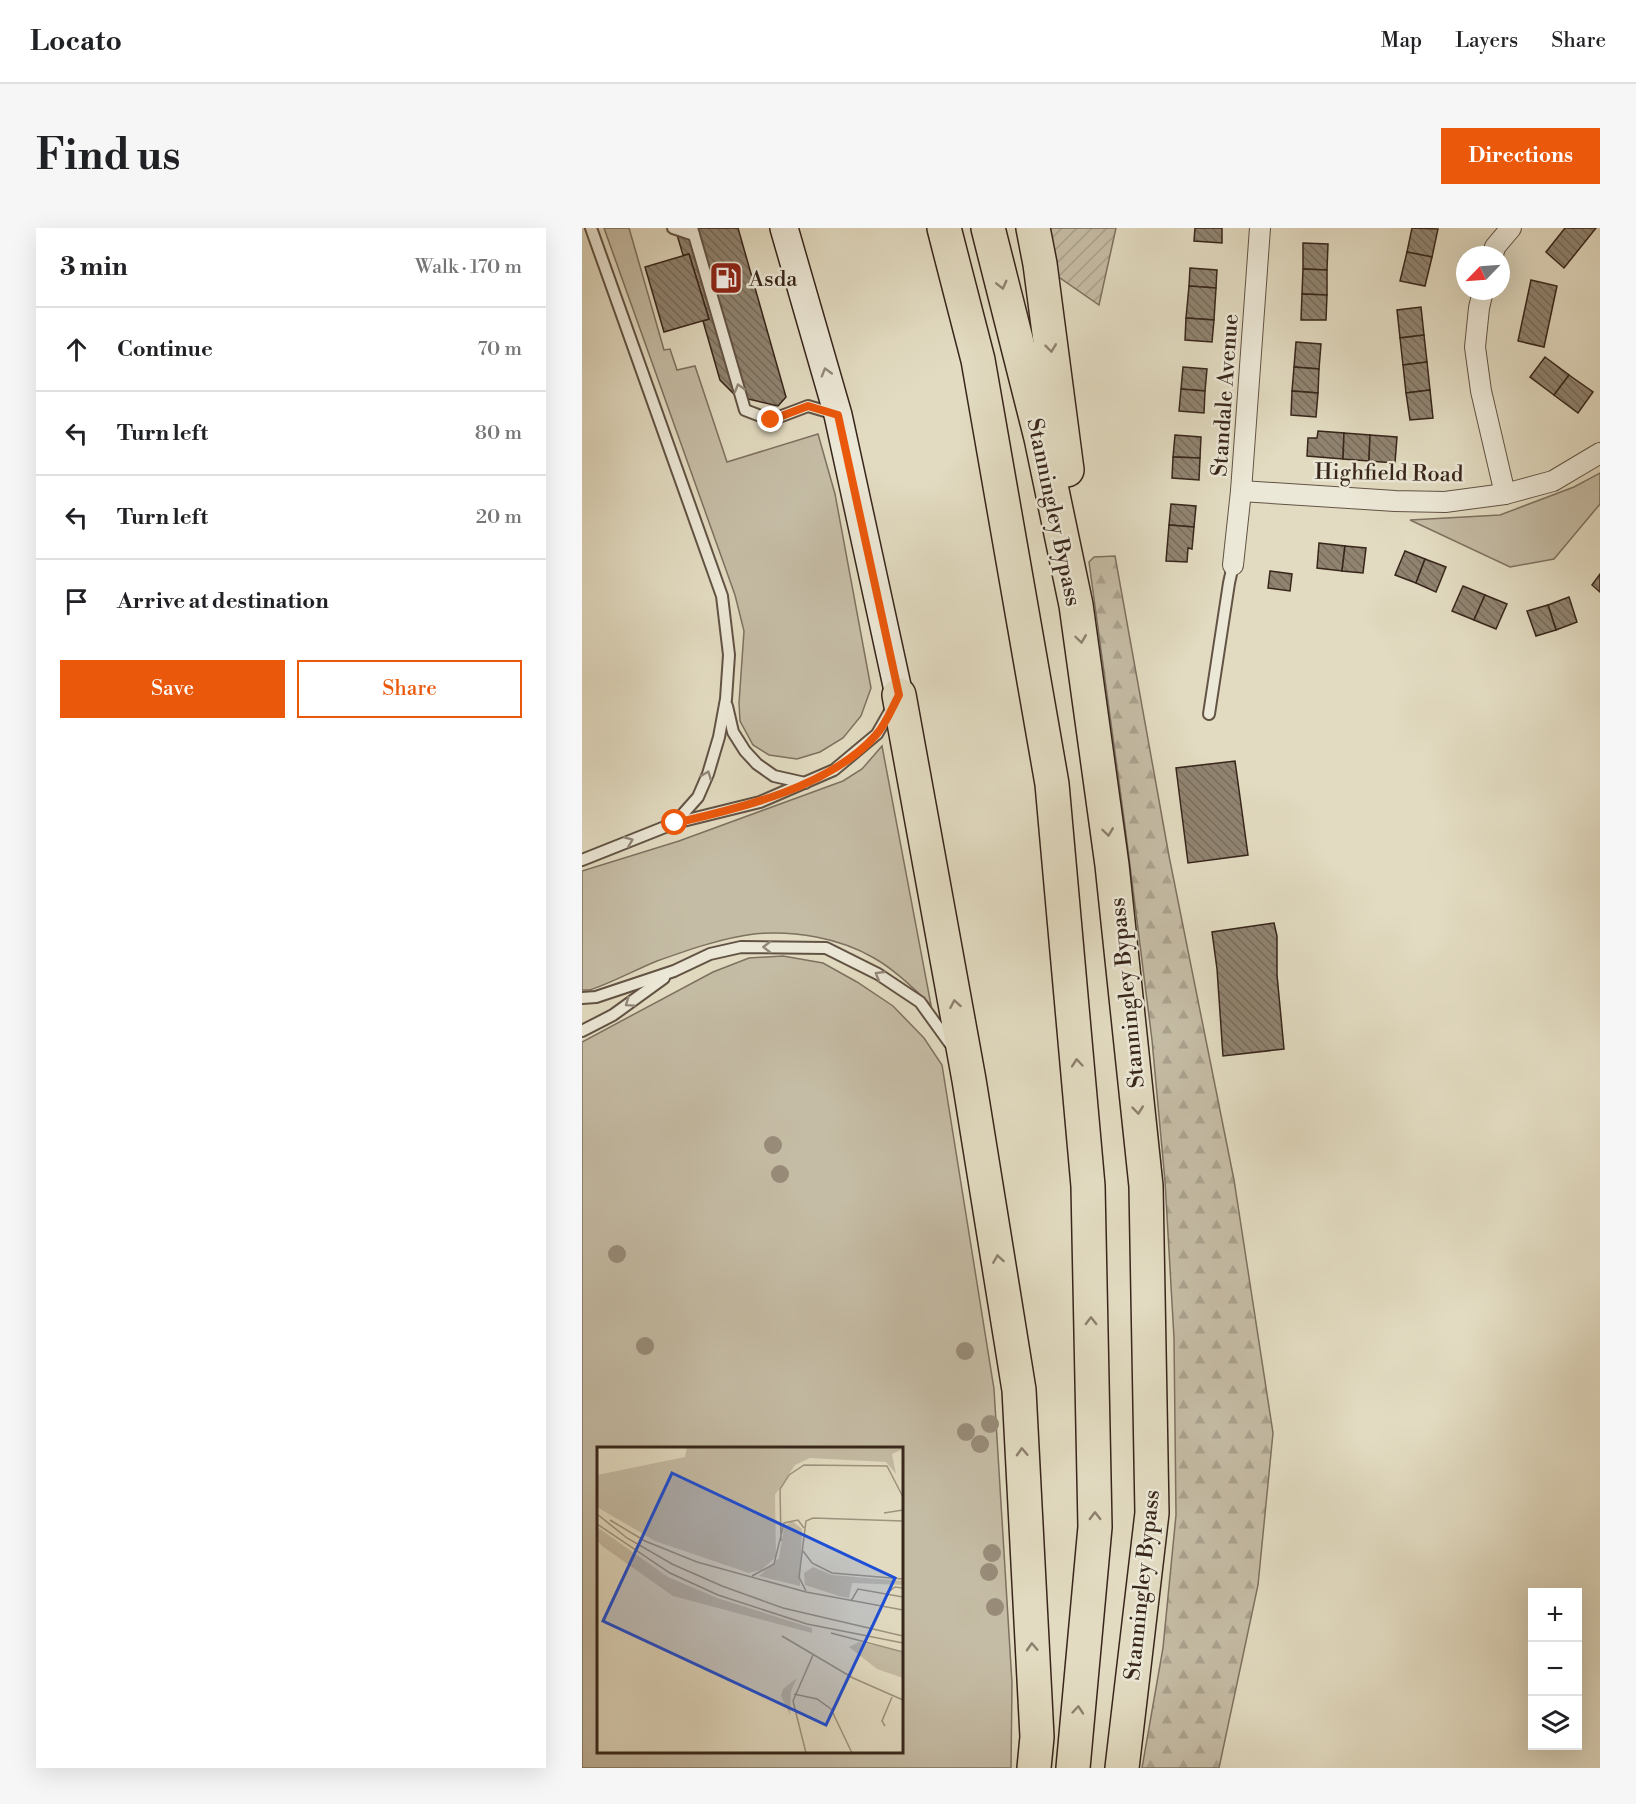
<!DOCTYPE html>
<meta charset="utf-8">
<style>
body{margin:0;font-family:"Libre Bodoni",serif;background:#f6f6f6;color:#202124}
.controls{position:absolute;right:18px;bottom:18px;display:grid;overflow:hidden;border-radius:0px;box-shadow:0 6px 24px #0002}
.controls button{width:54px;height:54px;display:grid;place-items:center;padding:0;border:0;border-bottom:2px solid #e0e0e0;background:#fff;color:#202124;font:30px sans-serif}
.compass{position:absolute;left:874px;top:18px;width:54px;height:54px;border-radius:50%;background:#fff;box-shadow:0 6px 24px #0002;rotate:245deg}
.stop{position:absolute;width:18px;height:18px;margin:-14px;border:4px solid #ea580c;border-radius:50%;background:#fff}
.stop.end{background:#ea580c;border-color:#fff;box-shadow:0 2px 6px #0008}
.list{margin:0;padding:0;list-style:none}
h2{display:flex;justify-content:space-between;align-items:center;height:78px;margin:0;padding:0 24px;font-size:26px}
h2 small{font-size:20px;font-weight:400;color:#757577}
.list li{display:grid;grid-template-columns:39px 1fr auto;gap:18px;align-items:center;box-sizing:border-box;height:84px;padding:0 24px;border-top:2px solid #e0e0e0}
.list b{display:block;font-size:22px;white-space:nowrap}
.list em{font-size:20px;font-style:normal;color:#757577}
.actions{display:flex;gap:12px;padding:18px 24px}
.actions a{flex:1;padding:14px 0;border:2px solid #ea580c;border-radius:0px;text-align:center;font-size:21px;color:#ea580c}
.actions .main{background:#ea580c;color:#fff}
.icon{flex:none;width:33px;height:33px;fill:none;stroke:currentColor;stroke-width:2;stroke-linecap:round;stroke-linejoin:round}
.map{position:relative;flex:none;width:1018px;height:1540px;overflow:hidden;border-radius:0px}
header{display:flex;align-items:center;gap:36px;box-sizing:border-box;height:84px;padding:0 30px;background:#fff;border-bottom:2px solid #e0e0e0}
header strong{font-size:28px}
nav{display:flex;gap:33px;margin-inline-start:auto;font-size:21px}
.intro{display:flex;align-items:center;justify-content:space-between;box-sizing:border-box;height:144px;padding:0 36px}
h1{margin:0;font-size:42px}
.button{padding:15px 27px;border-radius:0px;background:#ea580c;color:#fff;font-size:21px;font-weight:700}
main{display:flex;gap:36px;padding:0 36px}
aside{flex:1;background:#fff;border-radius:0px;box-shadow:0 6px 24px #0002}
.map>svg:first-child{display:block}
</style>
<header>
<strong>Locato</strong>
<nav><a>Map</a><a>Layers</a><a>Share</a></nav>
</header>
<div class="intro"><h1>Find us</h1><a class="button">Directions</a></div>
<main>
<aside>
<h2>3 min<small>Walk · 170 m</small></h2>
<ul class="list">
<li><svg class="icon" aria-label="ahead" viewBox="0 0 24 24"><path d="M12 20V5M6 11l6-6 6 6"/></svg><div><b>Continue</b></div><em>70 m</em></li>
<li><svg class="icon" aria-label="left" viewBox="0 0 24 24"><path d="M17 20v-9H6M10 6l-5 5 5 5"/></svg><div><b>Turn left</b></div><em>80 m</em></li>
<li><svg class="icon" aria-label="left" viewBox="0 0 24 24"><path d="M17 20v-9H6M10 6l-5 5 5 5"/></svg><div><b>Turn left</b></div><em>20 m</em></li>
<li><svg class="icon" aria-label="arrive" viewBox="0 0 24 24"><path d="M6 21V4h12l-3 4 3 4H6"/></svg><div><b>Arrive at destination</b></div></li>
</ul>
<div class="actions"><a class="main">Save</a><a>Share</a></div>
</aside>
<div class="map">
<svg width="1018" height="1540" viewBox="0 0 1018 1540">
<defs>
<pattern id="forest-firs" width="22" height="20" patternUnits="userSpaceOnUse" patternTransform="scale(1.5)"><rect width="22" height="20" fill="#c5bca5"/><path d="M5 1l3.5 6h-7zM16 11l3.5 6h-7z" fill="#aaa18d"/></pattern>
<pattern id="garden-furrows" width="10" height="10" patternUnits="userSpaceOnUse" patternTransform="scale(1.5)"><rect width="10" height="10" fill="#c5bca5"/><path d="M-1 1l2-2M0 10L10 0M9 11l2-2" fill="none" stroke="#aaa18d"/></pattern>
<pattern id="building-back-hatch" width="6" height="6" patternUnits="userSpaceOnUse" patternTransform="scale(1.5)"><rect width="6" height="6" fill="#908471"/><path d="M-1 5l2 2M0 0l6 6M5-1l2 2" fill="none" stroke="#776c5c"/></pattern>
</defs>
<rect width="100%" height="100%" fill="#e2dbc1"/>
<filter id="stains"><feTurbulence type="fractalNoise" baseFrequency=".00333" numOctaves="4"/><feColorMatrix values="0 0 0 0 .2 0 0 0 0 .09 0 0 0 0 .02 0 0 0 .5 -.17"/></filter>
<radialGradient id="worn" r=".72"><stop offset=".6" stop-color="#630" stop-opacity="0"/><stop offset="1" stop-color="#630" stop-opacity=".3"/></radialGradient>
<g fill="#c5bca5" stroke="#7e7160" stroke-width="1.5" fill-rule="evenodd">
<polygon points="22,0 47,0 82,122 88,121 95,142 113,138 145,234 236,206 253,266 289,460 279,488 261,510 238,524 215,531 187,527 171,517 158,493 157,475 162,403 153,367"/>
<polygon points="1018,245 1018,276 972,331 928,339 828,292 918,287 992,259"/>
<path d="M300 518 349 777C331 760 313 742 292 730 258 710 212 702 172 706 140 710 106 722 75 733 53 742 31 754 8 762H0V643L97 613 261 553 280 541Z"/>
<path d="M201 728 241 735 275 754 311 778 342 810 360 837 412 1161 430 1455 429 1540H0V814L131 744 167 730ZM16 1220H320V1524H16Z"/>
</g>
<polygon fill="url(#forest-firs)" stroke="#7e7160" stroke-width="1.5" points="533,328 587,628 652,952 691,1205 676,1357 637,1540 560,1540 581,1420 594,1287 592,1110 583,953 570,812 543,598 507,334 512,329"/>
<polygon fill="url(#garden-furrows)" stroke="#7e7160" stroke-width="1.5" points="451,0 534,0 517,77 458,36"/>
<g fill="url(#building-back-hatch)" stroke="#38261b" stroke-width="1.5">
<polygon points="93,0 156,0 204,169 196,178 154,168 138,152 121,93 127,91 107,26 101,27"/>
<polygon points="613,0 640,0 640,15 612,13"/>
<polygon points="830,0 856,1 850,29 825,24"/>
<polygon points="983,0 1014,0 982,40 964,24"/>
<polygon points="721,15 746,16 745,42 721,41"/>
<polygon points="825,24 850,29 843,58 818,53"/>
<polygon points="107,26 127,91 82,104 63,39"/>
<polygon points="608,40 635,42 634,60 607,58"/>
<polygon points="721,41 745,42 745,67 720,66"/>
<polygon points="949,52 975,58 962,119 936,113"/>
<polygon points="607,58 634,60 632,92 604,90"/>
<polygon points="720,66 745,67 744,92 719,92"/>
<polygon points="839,79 842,107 818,110 815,82"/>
<polygon points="604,90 632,92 630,114 603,112"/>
<polygon points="842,107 845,134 821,137 818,110"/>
<polygon points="714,114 739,116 737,141 712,139"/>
<polygon points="963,129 987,147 972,167 948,149"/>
<polygon points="845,134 848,162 824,165 821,137"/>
<polygon points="601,139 625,141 623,163 599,161"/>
<polygon points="712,139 737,141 736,165 710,163"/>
<polygon points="987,147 1011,164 996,185 972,167"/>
<polygon points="599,161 623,163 622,185 597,183"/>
<polygon points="848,162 851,190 828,192 824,165"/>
<polygon points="710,163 736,165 734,189 709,187"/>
<polygon points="736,203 762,205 761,231 725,228 726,210 735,210"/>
<polygon points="762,205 788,207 787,233 761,231"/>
<polygon points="593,207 619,209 618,230 591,229"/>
<polygon points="788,207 815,209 813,235 787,233"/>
<polygon points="591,229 618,230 617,252 590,250"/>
<polygon points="589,276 614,278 612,299 587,297"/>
<polygon points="587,297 612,299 610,321 606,320 605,334 584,333"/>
<polygon points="737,315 763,318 760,343 735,340"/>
<polygon points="763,318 784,320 781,345 760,343"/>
<polygon points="823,323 843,331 834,355 813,347"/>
<polygon points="843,331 864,339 854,364 834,355"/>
<polygon points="688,343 710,346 708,363 686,360"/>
<polygon points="1018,346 1018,364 1010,357"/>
<polygon points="881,358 903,367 892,392 870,383"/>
<polygon points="903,367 925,376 914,401 892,392"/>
<polygon points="987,369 995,394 974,402 966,377"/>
<polygon points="966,377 974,402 954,408 945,383"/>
<polygon points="653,533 666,627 606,635 594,540"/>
<polygon points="692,695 695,708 695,747 702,821 641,828 635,741 630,704"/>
</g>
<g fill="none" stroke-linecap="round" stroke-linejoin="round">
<defs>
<g id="lane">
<polyline points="9,0 140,368 147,427 144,471 137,509 126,546 116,569 93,595"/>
<polyline points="91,0 112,7"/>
<polyline points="110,0 163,182 189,192 226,178 253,186"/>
<polyline points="145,478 151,504 163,523 175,536 192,548 223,555"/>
<polyline points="627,486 647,355 651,337"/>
<polyline points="0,632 93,595 178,574 252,542 295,506 311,478"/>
<polyline points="0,770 14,769 92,743 128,726 159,719 244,720 296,746 338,774 369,817"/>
<polyline points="0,803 31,787 82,750"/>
</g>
<g id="street">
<polyline points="911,27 913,19 929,0"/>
<polyline points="901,63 897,80 893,119 899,163 923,266"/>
<polyline points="659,263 813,273 863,274 923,266 971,253 1018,225"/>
<polyline points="651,337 659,263 678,0"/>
</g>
<polyline id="secondary" points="202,0 256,187 317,467"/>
<g id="highway">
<polyline points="362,0 396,132 470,556 506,958 513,1299 491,1540"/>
<polyline points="406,0 459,210 494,377 530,637 564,958 570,1285 540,1540"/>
<polyline points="451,0 458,36 485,242"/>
<polyline points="317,467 387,852 437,1162 455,1509 452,1540"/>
</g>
</defs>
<use href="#lane" stroke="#625344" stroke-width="14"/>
<use href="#street" stroke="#625344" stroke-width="22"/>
<use href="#secondary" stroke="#38261b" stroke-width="30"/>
<use href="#highway" stroke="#38261b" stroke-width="36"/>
<use href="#lane" stroke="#ece8d7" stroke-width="10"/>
<use href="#street" stroke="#ece8d7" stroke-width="20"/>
<use href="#secondary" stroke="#ece8d7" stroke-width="27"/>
<use href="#highway" stroke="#e2dbc1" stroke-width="33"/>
</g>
<g fill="#988c79">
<circle cx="191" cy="917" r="9"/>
<circle cx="198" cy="946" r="9"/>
<circle cx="35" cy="1026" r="9"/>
<circle cx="63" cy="1118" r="9"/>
<circle cx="383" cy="1123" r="9"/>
<circle cx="408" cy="1196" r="9"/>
<circle cx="384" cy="1204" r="9"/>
<circle cx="398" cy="1216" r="9"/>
<circle cx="410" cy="1325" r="9"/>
<circle cx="407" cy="1344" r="9"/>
<circle cx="413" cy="1379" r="9"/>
</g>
<defs><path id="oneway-chevron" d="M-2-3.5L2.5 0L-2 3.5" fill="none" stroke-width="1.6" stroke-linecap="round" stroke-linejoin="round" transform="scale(1.5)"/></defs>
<g stroke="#8d806e">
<use href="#oneway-chevron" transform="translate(420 57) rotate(76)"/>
<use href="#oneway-chevron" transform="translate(469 120) rotate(83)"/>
<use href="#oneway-chevron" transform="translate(499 411) rotate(82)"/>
<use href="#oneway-chevron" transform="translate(526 604) rotate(82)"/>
<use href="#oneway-chevron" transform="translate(373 776) rotate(-100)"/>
<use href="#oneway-chevron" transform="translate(495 835) rotate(-95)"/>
<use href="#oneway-chevron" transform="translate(556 882) rotate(84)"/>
<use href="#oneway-chevron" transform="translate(416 1031) rotate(-99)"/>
<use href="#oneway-chevron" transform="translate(509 1093) rotate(-91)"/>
<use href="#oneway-chevron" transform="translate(440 1224) rotate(-93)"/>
<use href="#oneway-chevron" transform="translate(513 1288) rotate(-91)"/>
<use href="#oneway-chevron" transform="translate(450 1419) rotate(-93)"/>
<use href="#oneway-chevron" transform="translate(496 1482) rotate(-85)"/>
</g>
<g stroke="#928779">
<use href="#oneway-chevron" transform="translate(244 144) rotate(-106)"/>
<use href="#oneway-chevron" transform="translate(157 160) rotate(-106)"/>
<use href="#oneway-chevron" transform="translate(125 547) rotate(-69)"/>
<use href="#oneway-chevron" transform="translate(47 613) rotate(-22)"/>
<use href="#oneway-chevron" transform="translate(185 719) rotate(-179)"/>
<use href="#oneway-chevron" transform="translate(297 747) rotate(-150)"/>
<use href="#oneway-chevron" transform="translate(47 775) rotate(145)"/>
</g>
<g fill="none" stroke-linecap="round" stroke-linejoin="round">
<path stroke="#ea580c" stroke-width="8" d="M93 595C159 580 248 559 294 507 304 496 310 480 317 467L256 187 226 178 189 192"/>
</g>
<defs>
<symbol id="fuel-square" viewBox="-11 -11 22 22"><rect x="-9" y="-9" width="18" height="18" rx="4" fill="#8f2418" stroke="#ece8d7"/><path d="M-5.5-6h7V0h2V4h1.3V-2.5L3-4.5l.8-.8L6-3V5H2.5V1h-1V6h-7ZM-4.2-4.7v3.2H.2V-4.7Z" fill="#fff"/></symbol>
</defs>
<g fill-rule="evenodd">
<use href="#fuel-square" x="125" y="31" width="38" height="38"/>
</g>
<g text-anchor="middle" stroke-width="5" stroke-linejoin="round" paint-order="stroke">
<g font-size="22" fill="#38261b" stroke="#ece8d7" text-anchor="start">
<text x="167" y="58">Asda</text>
</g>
<g font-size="22" fill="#38261b" stroke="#ece8d7">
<text transform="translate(642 167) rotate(-86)" y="8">Standale Avenue</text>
<text transform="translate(807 244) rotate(1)" y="8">Highfield Road</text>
<text transform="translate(473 284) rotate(78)" y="8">Stanningley Bypass</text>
<text transform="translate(544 765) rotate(-96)" y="8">Stanningley Bypass</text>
<text transform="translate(559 1357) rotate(-84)" y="8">Stanningley Bypass</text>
</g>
</g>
<g transform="translate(15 1219)">
<rect width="306" height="306" fill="#e2dbc1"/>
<path d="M90 0H306V2L295 7 299 27 289 15 213 11 198 18 178 48 179 110 164 123 152 126 58 94 0 60V28L88 10ZM195 74 205 82 203 139 162 129 182 111 187 80ZM216 120 235 128 306 134V138L255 136 252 151 242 149 208 138 207 126ZM200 231 194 244 193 268 184 249 186 242Z" fill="#c5bca5"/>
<path d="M0 80 71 130 120 151 215 181V186L76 149 5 99 0 93Z" fill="#c5bca5"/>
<path d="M262 195 306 205V231L280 222 252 200Z" fill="#c5bca5"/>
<path fill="none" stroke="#9e937f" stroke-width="1.5" d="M287 66 306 63M0 67 30 91 75 117 125 139 186 161 306 189M13 73 48 94 100 115 209 145M0 77 73 126 121 148 210 177 306 196M184 94 183 42 192 28 207 18 290 19 306 50M206 104 215 116 235 126 306 132M155 129 177 117 187 76 201 73 207 81M209 144 202 130 209 74 216 71 306 74M209 145 306 163M290 146 298 140 306 141M254 154 261 142 306 150M234 186 306 205M185 189 256 231 306 253M197 247 220 252 234 262 255 306M288 279 285 274 295 250M209 306 196 254 216 208"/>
<path fill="#1d4ed8" fill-opacity="0.15" stroke="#1d4ed8" stroke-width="3" d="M75 26 298 131 229 278 6 174Z"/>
<rect width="306" height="306" fill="none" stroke="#38261b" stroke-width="3"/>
</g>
<rect width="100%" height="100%" filter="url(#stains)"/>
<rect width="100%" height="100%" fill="url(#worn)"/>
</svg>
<div class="controls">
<button>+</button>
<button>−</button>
<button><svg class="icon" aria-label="layers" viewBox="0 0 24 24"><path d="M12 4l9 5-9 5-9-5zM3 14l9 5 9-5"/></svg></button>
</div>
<svg class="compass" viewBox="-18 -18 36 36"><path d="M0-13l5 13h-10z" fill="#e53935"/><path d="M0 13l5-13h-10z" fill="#757577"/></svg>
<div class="stop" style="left:93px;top:595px"></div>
<div class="stop end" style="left:189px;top:192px"></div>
</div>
</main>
